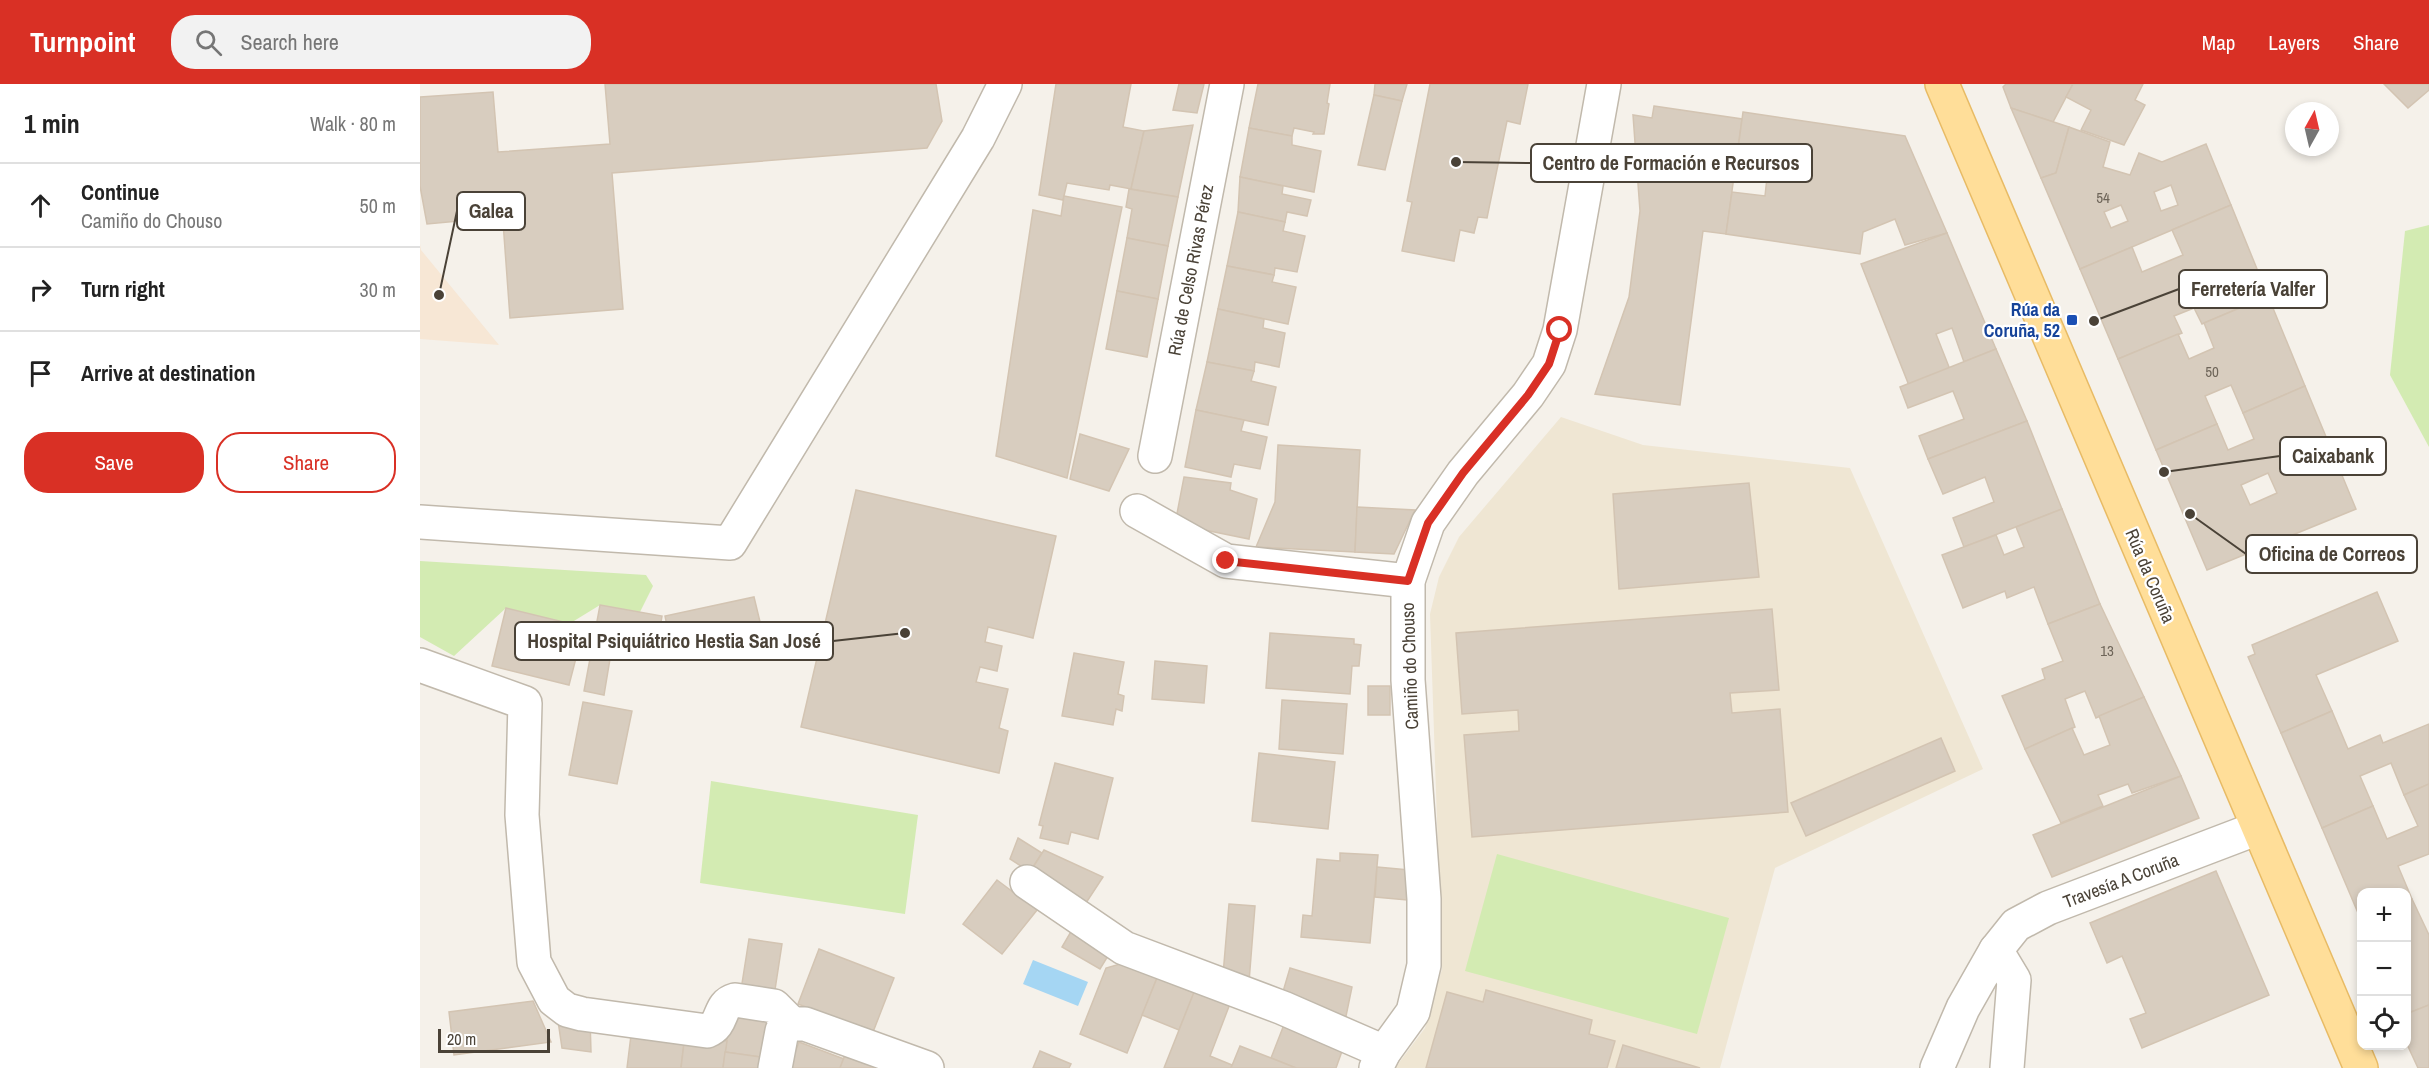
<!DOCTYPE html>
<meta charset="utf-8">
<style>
body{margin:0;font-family:"Archivo Narrow",sans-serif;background:#f2f2f2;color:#222}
.controls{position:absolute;right:18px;bottom:18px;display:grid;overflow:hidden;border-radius:12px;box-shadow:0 3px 9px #0003}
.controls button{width:54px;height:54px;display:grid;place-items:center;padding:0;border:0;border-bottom:2px solid #e0e0e0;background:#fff;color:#222;font:30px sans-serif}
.compass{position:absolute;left:1865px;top:18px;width:54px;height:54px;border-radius:50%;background:#fff;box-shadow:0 3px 9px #0003;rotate:8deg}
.scale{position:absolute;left:18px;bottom:15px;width:112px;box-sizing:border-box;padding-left:6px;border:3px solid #4a4237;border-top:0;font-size:16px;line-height:21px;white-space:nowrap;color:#4a4237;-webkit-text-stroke:4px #fff;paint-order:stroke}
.stop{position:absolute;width:18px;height:18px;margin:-14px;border:4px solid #d93025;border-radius:50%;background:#fff}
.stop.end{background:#d93025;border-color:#fff;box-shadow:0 2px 6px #0008}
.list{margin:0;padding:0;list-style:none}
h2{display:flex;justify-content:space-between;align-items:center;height:78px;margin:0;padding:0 24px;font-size:26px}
h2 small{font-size:20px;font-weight:400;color:#767676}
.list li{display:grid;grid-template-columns:39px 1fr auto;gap:18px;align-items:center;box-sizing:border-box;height:84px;padding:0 24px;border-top:2px solid #e0e0e0}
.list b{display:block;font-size:22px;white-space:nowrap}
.list p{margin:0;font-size:20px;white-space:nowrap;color:#767676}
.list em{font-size:20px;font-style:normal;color:#767676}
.actions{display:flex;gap:12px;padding:18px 24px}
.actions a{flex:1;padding:14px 0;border:2px solid #d93025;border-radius:24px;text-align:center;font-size:21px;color:#d93025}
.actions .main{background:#d93025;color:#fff}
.icon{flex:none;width:33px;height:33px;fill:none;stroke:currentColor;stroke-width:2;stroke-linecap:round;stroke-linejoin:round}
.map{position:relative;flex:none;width:2009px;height:984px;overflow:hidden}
header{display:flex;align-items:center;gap:36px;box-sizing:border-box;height:84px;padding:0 30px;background:#d93025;color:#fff}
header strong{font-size:28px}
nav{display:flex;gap:33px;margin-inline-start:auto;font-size:21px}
.search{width:420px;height:54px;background:#f2f2f2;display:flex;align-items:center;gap:15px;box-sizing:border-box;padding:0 21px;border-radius:24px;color:#767676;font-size:22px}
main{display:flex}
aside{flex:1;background:#fff}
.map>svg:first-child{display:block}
</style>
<header>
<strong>Turnpoint</strong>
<div class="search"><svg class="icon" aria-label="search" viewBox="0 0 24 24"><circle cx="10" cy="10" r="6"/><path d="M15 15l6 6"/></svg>Search here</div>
<nav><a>Map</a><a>Layers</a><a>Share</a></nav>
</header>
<main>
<aside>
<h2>1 min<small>Walk · 80 m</small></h2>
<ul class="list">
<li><svg class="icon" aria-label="ahead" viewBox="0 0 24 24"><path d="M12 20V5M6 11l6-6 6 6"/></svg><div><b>Continue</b><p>Camiño do Chouso</p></div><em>50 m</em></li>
<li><svg class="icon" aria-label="right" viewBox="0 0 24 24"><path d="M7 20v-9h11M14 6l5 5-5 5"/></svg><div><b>Turn right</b></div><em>30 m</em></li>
<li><svg class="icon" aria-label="arrive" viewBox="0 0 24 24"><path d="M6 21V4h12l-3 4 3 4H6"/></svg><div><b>Arrive at destination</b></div></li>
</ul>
<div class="actions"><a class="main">Save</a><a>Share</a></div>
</aside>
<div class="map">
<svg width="2009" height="984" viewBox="0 0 2009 984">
<rect width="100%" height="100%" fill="#f5f1ea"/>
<polygon fill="#f7e7d5" points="0,160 1,166 79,261 0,255"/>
<polygon fill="#efe6d3" points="1141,333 1223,361 1430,384 1563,685 1355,784 1300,984 975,984 1005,944 1022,885 1010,530 1019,493 1039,453"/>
<g fill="#d3ebb2">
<polygon points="2009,141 2009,363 1970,291 1985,147"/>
<polygon points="0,477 226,491 233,502 220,528 180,521 149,540 86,524 34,572 0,553"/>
<polygon points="291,697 498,731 485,830 280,799"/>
<polygon points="1077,770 1309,834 1277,950 1045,887"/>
</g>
<polygon fill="#a5d6f3" points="613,876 668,898 658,922 603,900"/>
<g fill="#d8cdbf" stroke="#d3c4b2" stroke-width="1.5" fill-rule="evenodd">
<polygon points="185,0 516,0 522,37 507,64 192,89 203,225 90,234 81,110 59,112 60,135 7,140 0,102 0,13 73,8 78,68 190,60"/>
<polygon points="636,0 711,0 703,43 724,47 711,105 690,101 689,106 647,99 643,116 619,111"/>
<polygon points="759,0 784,0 777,29 753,26"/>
<polygon points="838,0 910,0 907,19 909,20 904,50 893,50 894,48 874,44 872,52 829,44"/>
<polygon points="955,0 987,0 982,17 954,11"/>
<polygon points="1010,0 1108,0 1100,40 1087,37 1067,134 1058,133 1054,149 1040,146 1034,177 982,167 992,118 987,117"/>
<polygon points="1586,0 1653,0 1633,38 1591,24 1583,3"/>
<polygon points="1653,0 1723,0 1715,16 1725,21 1704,61 1661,46 1671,26 1646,13"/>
<polygon points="1964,0 2009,0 2009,6 1988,24"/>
<polygon points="954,11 982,17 965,86 938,81"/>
<polygon points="1234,22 1322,35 1306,150 1283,147 1260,321 1175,310 1209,213 1220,127 1213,31 1232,34"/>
<polygon points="1591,24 1649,43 1636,89 1621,94"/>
<polygon points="1323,28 1485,52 1527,149 1485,161 1475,135 1443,148 1440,170 1306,150 1312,108 1345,112 1348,84 1316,80"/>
<polygon points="773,41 758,113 711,105 724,47"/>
<path d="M1649 43 1690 58 1683 83 1710 91 1719 69 1742 78 1786 60 1811 121 1660 185 1621 94 1636 89ZM1751 101 1758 121 1741 127 1734 108ZM1701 121 1708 137 1691 144 1684 128Z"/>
<polygon points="829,44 872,52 872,61 901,67 894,108 820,93"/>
<polygon points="820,93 863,102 862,110 891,116 887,132 867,128 865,138 818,128"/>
<polygon points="709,105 758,113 748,162 707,154 712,125 706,123"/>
<polygon points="644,112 702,123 647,394 576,372 613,126 641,132"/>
<polygon points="1811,121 1848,212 1782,240 1774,224 1754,232 1762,249 1698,275 1660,185 1712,163 1722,188 1763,171 1752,146"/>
<polygon points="818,128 865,138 863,147 885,152 877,188 855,184 854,191 807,182"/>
<polygon points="1527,149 1576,265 1544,278 1532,244 1516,250 1531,288 1490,304 1441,180"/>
<polygon points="707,154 748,162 738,215 697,207"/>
<polygon points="807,182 854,191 852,198 876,203 868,240 798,225"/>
<polygon points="697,207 738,215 727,273 686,265"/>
<polygon points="1848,212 1885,302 1823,329 1811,301 1785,312 1797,340 1736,366 1698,275 1758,250 1769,275 1794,264 1784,239"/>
<polygon points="798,225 844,235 843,244 865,249 859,283 835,278 834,287 787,278"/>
<polygon points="1576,265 1607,337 1508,375 1499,352 1544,335 1533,307 1488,324 1480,303"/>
<polygon points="787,278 834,287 831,297 856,303 848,341 776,326"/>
<path d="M1885 302 1936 425 1787 486 1736 366 1797 340 1808 366 1834 355 1823 329ZM1848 389 1857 409 1830 421 1821 401Z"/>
<polygon points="776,326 824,336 821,347 847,353 840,385 814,380 811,393 765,383"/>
<polygon points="1607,337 1642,425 1544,463 1533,434 1574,418 1565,393 1523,410 1508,375"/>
<polygon points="660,350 709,365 689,407 650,395"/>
<polygon points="858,361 940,366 935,468 836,463 855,418"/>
<polygon points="764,393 811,399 810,406 837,415 829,455 755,440"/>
<polygon points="1329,399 1339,493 1199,505 1193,410"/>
<polygon points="436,406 636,452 613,554 568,543 565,558 582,562 577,587 560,583 556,598 588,605 579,644 588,647 579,689 381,643"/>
<polygon points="937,423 995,426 974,470 935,468"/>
<polygon points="1642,425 1680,520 1628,540 1614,503 1587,514 1585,507 1543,524 1522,471 1576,451 1584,471 1604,463 1596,443"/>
<polygon points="1957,508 1978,557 1896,591 1912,627 1861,649 1828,573 1835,570 1832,561"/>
<polygon points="334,513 341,542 251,561 245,532"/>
<polygon points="1680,520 1724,613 1676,634 1665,607 1645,615 1655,643 1605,665 1582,612 1625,595 1622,585 1643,577 1628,540"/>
<polygon points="180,521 242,532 237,562 202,556 199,576 190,575 184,611 164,607"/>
<polygon points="86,524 164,543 149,601 72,582"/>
<polygon points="1352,525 1359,606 1310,609 1312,629 1360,625 1368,728 1052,753 1044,651 1099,647 1098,626 1042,630 1036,549"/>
<polygon points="850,549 934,555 934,560 941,561 939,582 932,582 930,610 846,604"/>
<polygon points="654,569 704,578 698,610 704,612 702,627 696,625 693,641 642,632"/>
<polygon points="735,577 787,582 784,619 732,615"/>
<rect x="948" y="602" width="22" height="29"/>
<polygon points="1724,613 1761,692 1712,709 1708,700 1678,711 1683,722 1641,739 1605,665 1652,644 1664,671 1690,661 1679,632"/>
<polygon points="862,616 927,620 923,670 859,665"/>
<polygon points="163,618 212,627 197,700 149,691"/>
<polygon points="1912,627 1928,665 1960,651 1963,659 2009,640 2009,700 1984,711 1971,679 1940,692 1953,722 1902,744 1861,649"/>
<polygon points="1521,654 1535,687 1386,752 1371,719"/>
<polygon points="839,669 915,678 908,745 832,737"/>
<polygon points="635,679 693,694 678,755 651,748 648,760 620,754 623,742 619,741"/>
<polygon points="1761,692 1779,734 1632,793 1613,751"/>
<polygon points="2009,700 2009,770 1978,782 1992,815 1986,817 1986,808 1942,808 1941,836 1902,744 1953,722 1967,755 1998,742 1984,711"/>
<polygon points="598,754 622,769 610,788 590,775"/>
<polygon points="624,766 683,793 664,822 610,788"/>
<polygon points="920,769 958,771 950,859 881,853 883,831 892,832 897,775 920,777"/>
<polygon points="957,783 989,786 987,816 955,813"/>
<polygon points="1796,787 1849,911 1722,964 1710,935 1726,929 1702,872 1687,879 1670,839"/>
<polygon points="577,796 593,808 597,803 603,815 617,826 582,870 543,840"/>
<polygon points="1992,815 2009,851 2009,921 1986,930 1986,817"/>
<polygon points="809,820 835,822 829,898 803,891"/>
<polygon points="656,839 694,862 680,885 642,863"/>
<polygon points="329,855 362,860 354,912 321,906"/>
<polygon points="399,865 474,894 453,948 378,920"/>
<polygon points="700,880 737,894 707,969 660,950 686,884"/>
<polygon points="870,884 932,903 925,937 862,911"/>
<polygon points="737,894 774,909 759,946 722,931"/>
<polygon points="778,898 813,912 790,972 812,981 811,984 744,984"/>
<polygon points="1066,906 1172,936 1169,950 1195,957 1187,984 1006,984 1027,908 1063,918"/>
<polygon points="113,917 131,958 34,971 29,928"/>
<polygon points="312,920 354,926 347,974 305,968"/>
<polygon points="2009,921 2009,984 1998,984 1986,958 1986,930"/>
<polygon points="137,930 170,935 171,968 142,964"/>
<polygon points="867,933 926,956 916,984 876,984 851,974"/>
<polygon points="212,943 265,951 261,984 207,984"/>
<polygon points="265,951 307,957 303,984 261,984"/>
<polygon points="379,958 424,975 420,984 369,984"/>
<polygon points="429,960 463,984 420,984"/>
<polygon points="1203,961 1280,984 1196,984"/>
<polygon points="820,962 851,974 876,984 811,984"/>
<polygon points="620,967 651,980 649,984 613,984"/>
<polygon points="305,968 347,974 345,984 303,984"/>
</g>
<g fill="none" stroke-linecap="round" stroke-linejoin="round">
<defs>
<g id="minor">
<polyline points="735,372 807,0"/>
<polyline points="717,427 806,477 988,497"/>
<polyline points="0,438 310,459 558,54 585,0"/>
<path d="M0 581 105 619 102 731 114 878 134 916 147 926 162 930 287 947C305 940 297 921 315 916L354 922 372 940"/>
<polyline points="607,798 704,864 863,924 964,968"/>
<polyline points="1576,866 1594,896 1587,984"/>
<polyline points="355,984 362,947 372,940 385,940 507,984"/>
<polyline points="956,984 964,968 993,928 1004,881 1004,815 988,596 988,497 1008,439 1043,389 1108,311 1129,280 1140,246 1184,0"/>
<polyline points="1517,984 1543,924 1576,866 1596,841 1628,824 1838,744"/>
</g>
<polyline id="major" points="1522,0 1941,984"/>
</defs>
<use href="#minor" stroke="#c1b9ac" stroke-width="36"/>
<use href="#major" stroke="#e8bb65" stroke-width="36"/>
<use href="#minor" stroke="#fff" stroke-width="33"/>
<use href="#major" stroke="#ffde99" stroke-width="33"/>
</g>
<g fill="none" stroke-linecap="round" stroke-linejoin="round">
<polyline stroke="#d93025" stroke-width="8" points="806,477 988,497 1008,439 1043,389 1108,311 1129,280 1140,246"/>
</g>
<rect fill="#1a4fb4" stroke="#fff" stroke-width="2" x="1646" y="230" width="12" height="12" rx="3"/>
<g text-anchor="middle" stroke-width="4.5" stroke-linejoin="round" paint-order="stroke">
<g font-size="15" fill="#6e6559">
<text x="1683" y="119">54</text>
<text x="1792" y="293">50</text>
<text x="1687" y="572">13</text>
</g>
<g font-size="18" fill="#4a4237" stroke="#fff">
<text transform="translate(771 186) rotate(-79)" y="6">Rúa de Celso Rivas Pérez</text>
<text transform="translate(1730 492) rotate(67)" y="6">Rúa da Coruña</text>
<text transform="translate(990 582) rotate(-92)" y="6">Camiño do Chouso</text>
<text transform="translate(1701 797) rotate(-21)" y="6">Travesía A Coruña</text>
</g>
<g font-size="18" font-weight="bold" fill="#164399" stroke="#fff" text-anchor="end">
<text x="1640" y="232">Rúa da<tspan x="1640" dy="21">Coruña, 52</tspan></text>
</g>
</g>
<path fill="none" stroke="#4a4237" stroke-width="2" d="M1036 78L1111 79M19 211L37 127M1674 237L1759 205M1744 388L1860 372M1770 430L1826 470M485 549L413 557"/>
<g fill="#4a4237" stroke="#fff" stroke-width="2">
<circle cx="1036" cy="78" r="6"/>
<circle cx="19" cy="211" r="6"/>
<circle cx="1674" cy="237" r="6"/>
<circle cx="1744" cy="388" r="6"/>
<circle cx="1770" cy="430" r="6"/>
<circle cx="485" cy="549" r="6"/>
</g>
<g fill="#fff" stroke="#4a4237" stroke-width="2">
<rect x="1111" y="60" width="281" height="38" rx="6"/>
<rect x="37" y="108" width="68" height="38" rx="6"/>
<rect x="1759" y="186" width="148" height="38" rx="6"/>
<rect x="1860" y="353" width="106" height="38" rx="6"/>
<rect x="1826" y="451" width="171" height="38" rx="6"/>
<rect x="95" y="538" width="318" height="38" rx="6"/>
</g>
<g font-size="20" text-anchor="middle" font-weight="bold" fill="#4a4237">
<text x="1251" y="86">Centro de Formación e Recursos</text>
<text x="71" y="134">Galea</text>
<text x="1833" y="212">Ferretería Valfer</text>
<text x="1913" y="379">Caixabank</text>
<text x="1912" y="477">Oficina de Correos</text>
<text x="254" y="564">Hospital Psiquiátrico Hestia San José</text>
</g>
</svg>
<div class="controls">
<button>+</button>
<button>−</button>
<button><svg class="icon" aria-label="locate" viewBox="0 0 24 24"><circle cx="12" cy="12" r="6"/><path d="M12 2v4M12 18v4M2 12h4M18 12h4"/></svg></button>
</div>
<svg class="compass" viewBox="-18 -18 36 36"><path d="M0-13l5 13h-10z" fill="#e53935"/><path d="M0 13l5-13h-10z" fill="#767676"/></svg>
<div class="scale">20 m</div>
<div class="stop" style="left:1140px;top:246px"></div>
<div class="stop end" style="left:806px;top:477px"></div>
</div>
</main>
